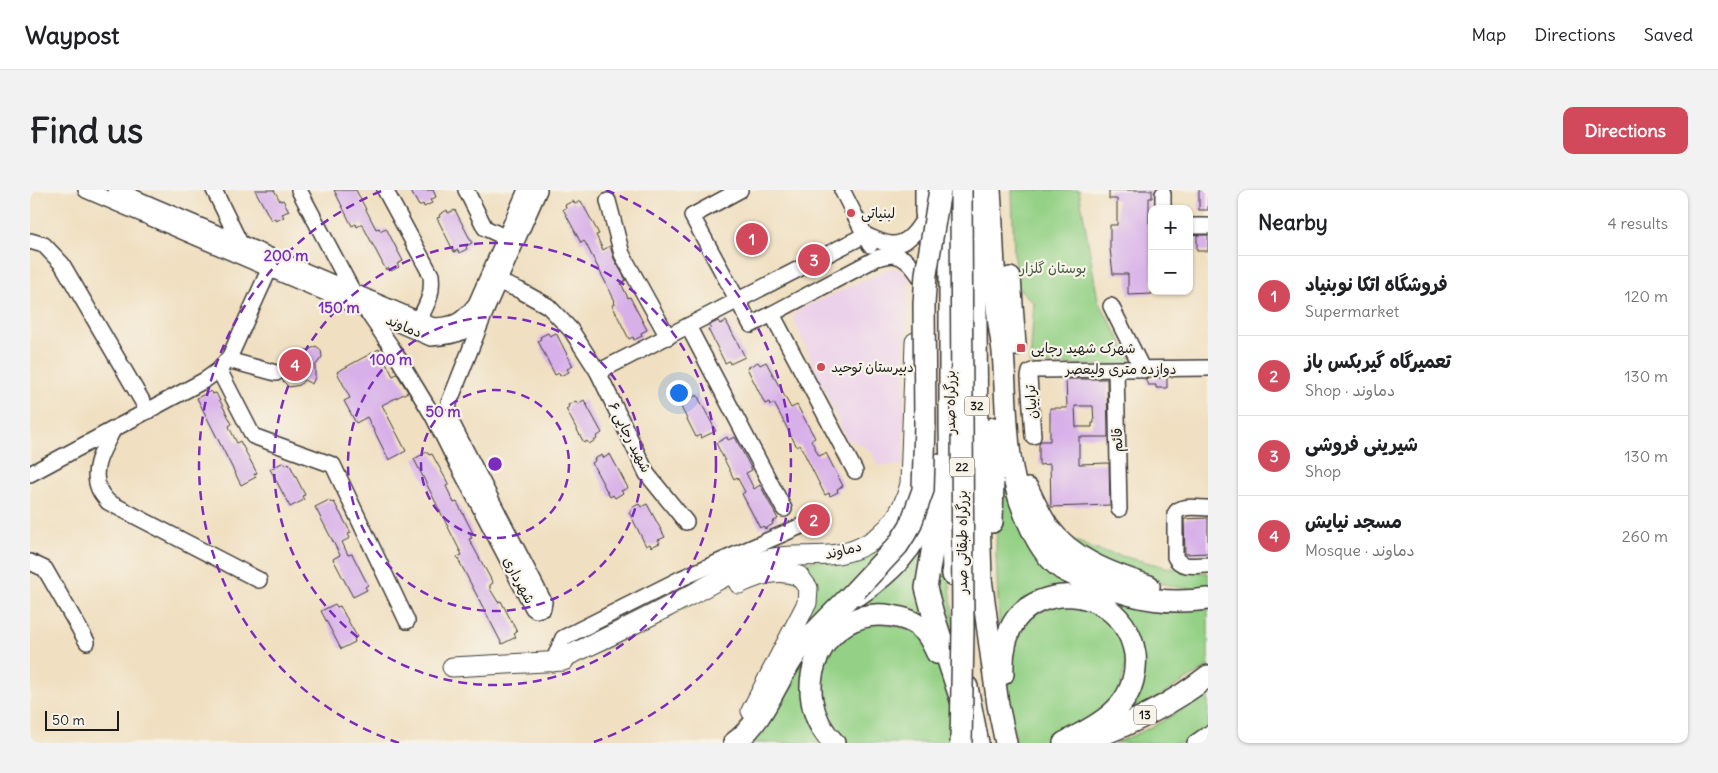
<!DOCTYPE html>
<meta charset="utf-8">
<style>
body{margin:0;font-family:Delius,"Playpen Sans Arabic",sans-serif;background:#f2f2f2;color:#202124}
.controls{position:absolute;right:15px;top:15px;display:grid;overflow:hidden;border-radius:10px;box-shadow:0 1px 4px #0004}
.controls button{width:45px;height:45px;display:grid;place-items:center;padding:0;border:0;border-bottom:1px solid #e0e0e0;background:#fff;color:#202124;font:25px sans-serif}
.scale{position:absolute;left:15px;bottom:12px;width:74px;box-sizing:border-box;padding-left:5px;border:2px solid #1c1c1c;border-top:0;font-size:14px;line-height:18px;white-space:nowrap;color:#1c1c1c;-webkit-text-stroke:4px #f7f3e8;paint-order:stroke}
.you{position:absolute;left:648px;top:202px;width:18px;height:18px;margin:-12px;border:4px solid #fff;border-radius:50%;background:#1a73e8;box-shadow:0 0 0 8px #1a73e833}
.badge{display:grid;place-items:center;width:32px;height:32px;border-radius:50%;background:#d1495b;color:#fff;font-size:16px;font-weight:700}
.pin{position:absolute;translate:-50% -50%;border:2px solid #fff;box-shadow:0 1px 5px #0006}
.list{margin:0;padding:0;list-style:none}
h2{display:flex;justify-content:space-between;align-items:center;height:65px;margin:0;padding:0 20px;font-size:21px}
h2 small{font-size:16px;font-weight:400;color:#757577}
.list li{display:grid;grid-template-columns:32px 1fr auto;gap:15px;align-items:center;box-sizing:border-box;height:80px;padding:0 20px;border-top:1px solid #e0e0e0}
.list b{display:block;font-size:19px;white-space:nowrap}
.list p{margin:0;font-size:16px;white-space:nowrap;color:#757577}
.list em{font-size:16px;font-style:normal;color:#757577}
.map{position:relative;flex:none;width:1178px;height:553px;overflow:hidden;border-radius:10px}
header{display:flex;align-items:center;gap:30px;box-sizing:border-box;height:70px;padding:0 25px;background:#fff;border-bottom:1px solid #e0e0e0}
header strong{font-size:24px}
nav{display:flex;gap:28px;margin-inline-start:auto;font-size:18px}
.intro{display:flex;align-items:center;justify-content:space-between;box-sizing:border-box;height:120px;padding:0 30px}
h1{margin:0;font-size:35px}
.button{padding:12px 22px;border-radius:10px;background:#d1495b;color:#fff;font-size:18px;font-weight:700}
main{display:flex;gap:30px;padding:0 30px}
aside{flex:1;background:#fff;border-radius:10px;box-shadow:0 1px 4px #0004}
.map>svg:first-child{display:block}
</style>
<header>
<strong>Waypost</strong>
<nav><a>Map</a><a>Directions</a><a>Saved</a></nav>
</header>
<div class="intro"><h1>Find us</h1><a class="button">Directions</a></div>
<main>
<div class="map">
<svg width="1178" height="553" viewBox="0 0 1178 553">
<rect width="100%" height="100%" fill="#f7f3e8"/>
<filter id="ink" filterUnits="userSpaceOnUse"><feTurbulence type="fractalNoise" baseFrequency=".02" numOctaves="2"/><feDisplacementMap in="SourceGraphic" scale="10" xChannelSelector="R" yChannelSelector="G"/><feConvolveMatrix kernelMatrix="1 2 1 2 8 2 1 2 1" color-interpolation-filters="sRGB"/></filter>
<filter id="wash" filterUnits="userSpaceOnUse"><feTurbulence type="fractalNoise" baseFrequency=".0096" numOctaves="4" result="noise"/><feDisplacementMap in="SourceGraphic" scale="20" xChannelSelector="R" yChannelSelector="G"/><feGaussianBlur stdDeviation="1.12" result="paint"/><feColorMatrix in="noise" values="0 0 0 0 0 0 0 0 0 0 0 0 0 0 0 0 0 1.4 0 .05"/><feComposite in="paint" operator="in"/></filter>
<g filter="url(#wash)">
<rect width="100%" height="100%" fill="#f0dfc0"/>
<polygon fill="#ecd1ea" points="861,78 871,80 878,87 879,95 875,160 873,275 848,276 841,260 816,248 763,128 766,121"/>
<g fill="#94d186" stroke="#587651">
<polygon points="982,0 1049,0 1068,110 1105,176 1000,174 1004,113 985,95"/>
<polygon points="973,226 1009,359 1178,417 1178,477 1084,533 1111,458 1034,397 970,456 966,363 967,326"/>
<polygon points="880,327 718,533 784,394 724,383 562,465 718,380 792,370"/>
<polygon points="900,330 893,385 915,475 864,422 786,459 798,553 710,553 790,444"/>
<polygon points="1025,332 1041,348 1063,359 1144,379 1178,383 1178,400 1150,398 1104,386 1046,359"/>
<polygon points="917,347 919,386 927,465 901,407"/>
<polygon points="1030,414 1058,417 1084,434 1098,465 1088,509 1031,550 1020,553 987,553 978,518 977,499 978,478 989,437 1005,423"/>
<polygon points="837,430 885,440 911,478 927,531 926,553 811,553 799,541 786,481 793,463"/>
<path d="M1178 501V542L1160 553H1085C1118 541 1150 522 1178 501Z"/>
</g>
<g id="blocks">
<g fill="#d7afe9" fill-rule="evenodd">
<polygon points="225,0 244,0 250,11 253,10 259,21 252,24 254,27 246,31 245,28 241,30"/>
<polygon points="304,0 326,0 346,39 349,38 350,41 356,38 373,71 367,74 369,77 361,81 359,78 356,80 332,34 327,37 326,34 322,36"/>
<polygon points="380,0 403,0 406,7 400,10 402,13 394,17 393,14 389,16"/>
<polygon points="1079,0 1122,0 1122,8 1119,8 1119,33 1122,33 1122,104 1098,105 1098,84 1083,84 1080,59 1080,35 1087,35 1087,9 1079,9"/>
<rect x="1169" y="0" width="9" height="20"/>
<polygon points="543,11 545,14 551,11 569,44 566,45 573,60 580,56 584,69 596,90 591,93 598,108 600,107 617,140 611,143 612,146 604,150 603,147 599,149 582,115 585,114 584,111 585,111 556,54 554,51 551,53 533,19 536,18 535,15"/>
<polygon points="417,20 418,23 425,20 442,53 436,56 437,59 429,63 428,60 424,62 407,28 410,27 409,25"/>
<rect x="1167" y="45" width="11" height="16"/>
<polygon points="688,131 690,134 696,131 715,167 700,174 699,171 695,173 678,139 681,138 680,135"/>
<polygon points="518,143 520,146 526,143 543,176 537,179 539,182 530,186 529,183 525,185 508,151 511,149 510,147"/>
<polygon points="286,156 291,160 292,167 285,176 285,187 282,194 274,190 270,195 259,197 252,190 255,186 255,181 253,177 249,174 255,168 258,162 263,160 269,165 273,160 279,160"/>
<polygon points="349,159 363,186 367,184 378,202 352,215 376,261 359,270 337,227 326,233 314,211 320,208 307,182"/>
<polygon points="728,172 730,175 736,172 761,218 767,215 785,248 781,250 789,266 796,263 813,296 807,299 808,302 800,306 799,303 795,305 770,255 767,257 744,213 740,215 739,212 735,214 717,178"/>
<polygon points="1118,188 1137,188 1137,198 1126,198 1126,195 1118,195 1115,189"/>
<path d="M1036 189H1077L1078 247H1049V274L1079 273 1080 315 1021 317 1020 274 1009 275V253L1011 251H1020V218H1037ZM1045 216H1063L1064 233H1062V237H1046Z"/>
<polygon points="181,201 182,204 186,203 202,234 199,236 200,239 207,253 210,251 227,283 224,284 226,287 211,295 167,208"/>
<polygon points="659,205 661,208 667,205 686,241 671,248 670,245 666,247 649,213 652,212 651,209"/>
<polygon points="554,210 572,243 566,247 567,249 559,254 557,251 554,253 536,219 539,217 538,215 546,211 548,214"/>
<polygon points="697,247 698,250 705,247 722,280 716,283 724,299 730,295 748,329 742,332 743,334 735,339 733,336 730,338 712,304 715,302 707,287 704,289 686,253"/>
<polygon points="397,262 399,265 402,264 419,295 416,296 424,313 427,312 443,343 440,345 442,348 439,349 463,393 460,395 460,399 468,412 471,411 487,442 484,444 486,447 472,454 427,367 432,365 384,269"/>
<polygon points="580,264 598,298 591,301 593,303 585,308 583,305 580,307 562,273 565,271 564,269 572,265 574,268"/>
<polygon points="254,272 256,275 259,273 275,305 272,306 274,310 260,317 240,279"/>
<polygon points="299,310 301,313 304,312 321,343 318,344 320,348 312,352 318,365 322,364 338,395 335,397 337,400 323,407 303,369 310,365 285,317"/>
<polygon points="609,314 611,317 617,314 635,347 628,350 630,353 621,357 620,354 616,356 599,322 602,320 601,318"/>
<polygon points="1178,328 1178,363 1155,364 1154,329"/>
<polygon points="305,414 307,417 310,416 327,447 324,449 325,452 311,459 291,421"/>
</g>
</g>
</g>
<g filter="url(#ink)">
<use href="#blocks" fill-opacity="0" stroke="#3c3935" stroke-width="1"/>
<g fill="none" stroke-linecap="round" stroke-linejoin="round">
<defs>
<g id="minor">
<path d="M56 0 401 148C430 146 437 143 456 120L509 0"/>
<path d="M86 0 403 136C426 135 431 132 446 114L496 0"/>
<polyline points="184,0 210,53 209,55"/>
<polyline points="269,0 323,102"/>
<path d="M355 0 401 85C403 105 398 112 389 130"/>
<polyline points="436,0 455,38 483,51"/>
<path d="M710 0 662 26 721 135 847 68C852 67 858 65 863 65 880 67 888 85 897 97"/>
<polyline points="812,0 840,55"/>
<polyline points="1133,4 1133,19"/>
<polyline points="578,11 592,64 638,147"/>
<polyline points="1159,36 1178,36"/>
<polyline points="0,51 14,55 32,74 118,221"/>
<polyline points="459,88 489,100 518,116 541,140 568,182 617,284 656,332"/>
<polyline points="1081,116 1113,180"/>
<polyline points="336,120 362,158 403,226 421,262 503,418 506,420 513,418 514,412 418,226 419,213 456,120"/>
<polyline points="742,124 825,281"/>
<polyline points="658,136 754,319"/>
<polyline points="198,170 246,183"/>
<polyline points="189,180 223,246 303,275 377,431"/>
<polyline points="1086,180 1089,319"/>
<path d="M568 182 835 45C843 48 853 54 862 54 878 55 888 39 895 27"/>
<path d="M83 240C74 258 60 278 69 299 71 304 75 308 78 312L229 390"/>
<polyline points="1003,246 999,187 1000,182 1005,180 1178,178"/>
<polyline points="0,284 175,190 189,180 200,166 244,69"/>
<path d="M1178 318C1167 318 1150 314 1145 324V367C1151 379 1166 375 1178 375"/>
<polyline points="0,372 15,379 57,452"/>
<polyline points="523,472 533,448 652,388 794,326"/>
<polyline points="1165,553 1178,544"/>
</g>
<g id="major">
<path d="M709 394C729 385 748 378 769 386L778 398 777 413 721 521"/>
<path d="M523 472C569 453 612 430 657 407 681 394 706 379 732 371 768 359 804 375 840 352 862 339 874 319 880 294L885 152"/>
<polyline points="422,477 534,471"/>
</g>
<g id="highway">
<polyline points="896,0 896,22 900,49"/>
<polyline points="920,0 920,237 923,385"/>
<polyline points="945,0 947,265 951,389 968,515 976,553"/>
<path d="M960 0C963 42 963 84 968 125 969 138 972 150 973 162 978 226 973 282 1002 340 1009 355 1019 370 1032 379 1045 387 1060 391 1074 396 1110 410 1140 414 1178 409"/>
<polyline points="980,88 985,155"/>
<path d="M998 299C1004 312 1010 325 1018 337 1042 370 1082 384 1119 396"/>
<polyline points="909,302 906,338 896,398 903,424 931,510"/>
<polyline points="962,332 964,238"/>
<path d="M829 404C860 383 886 358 898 321 902 306 904 290 907 275"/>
<path d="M973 484C972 465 975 445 986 429 992 421 1001 415 1010 411 1052 394 1098 419 1105 464 1107 481 1102 501 1091 514 1076 532 1054 542 1034 553"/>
<polyline points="937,497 948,553"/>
<path d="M1057 550C1100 535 1142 514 1178 486"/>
<path d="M704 553C734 531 744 495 765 465 782 442 806 421 826 400"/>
<path d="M804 553C754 504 791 414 862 426 874 428 885 431 893 440 900 446 903 455 907 463"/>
</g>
</defs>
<use href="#minor" stroke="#3c3935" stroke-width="18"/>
<use href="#major" stroke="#3c3935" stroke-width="21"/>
<use href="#highway" stroke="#3c3935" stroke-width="24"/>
<use href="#minor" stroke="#fff" stroke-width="15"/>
<use href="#major" stroke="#fff" stroke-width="19"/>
<use href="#highway" stroke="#fff" stroke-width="21"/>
<defs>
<g id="highway-bridge">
<polyline points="931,0 933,440 931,553"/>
<polyline points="826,400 868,355 880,336 893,300 895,234 894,114 896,84 910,0"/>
</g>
</defs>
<use href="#highway-bridge" stroke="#3c3935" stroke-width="24" stroke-linecap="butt"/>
<use href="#highway-bridge" stroke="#fff" stroke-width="21"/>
</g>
</g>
<g fill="none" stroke="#7b2cbf" stroke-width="2.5" stroke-dasharray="9 6">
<circle cx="465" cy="274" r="74"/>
<circle cx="465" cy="274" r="147"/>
<circle cx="465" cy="274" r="221"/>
<path d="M369 553A295 295 0 0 1 354 0M576 0A295 295 0 0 1 561 553"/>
</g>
<g fill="#d1495b" stroke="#f7f3e8" stroke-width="2">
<circle cx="821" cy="23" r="5"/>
<rect x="986" y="153" width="10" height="10" rx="2.5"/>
<circle cx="791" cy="177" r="5"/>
</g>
<g text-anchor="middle" stroke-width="4.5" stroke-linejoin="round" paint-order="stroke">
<g fill="#f7f3e8" stroke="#5e5c59" stroke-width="1">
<rect x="934.5" y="206.5" width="25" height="19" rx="4"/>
<rect x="919.5" y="267.5" width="25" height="19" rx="4"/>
<rect x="1104" y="515.5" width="22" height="19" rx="4"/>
</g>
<g font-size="12" font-weight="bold" fill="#1c1c1c">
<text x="947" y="220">32</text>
<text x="932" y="281">22</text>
<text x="1115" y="529">13</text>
</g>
<g font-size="14" fill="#1c1c1c" stroke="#f7f3e8" text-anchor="start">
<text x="831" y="28">لبنیاتی</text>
<text x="1001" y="163">شهرک شهید رجایی</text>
<text x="801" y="182">دبیرستان توحید</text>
</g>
<g font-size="14" fill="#465b41" stroke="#f7f3e8">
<text x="1023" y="83">بوستان گلزار</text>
</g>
<g font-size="14" fill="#1c1c1c" stroke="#f7f3e8">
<text transform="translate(374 136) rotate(23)" y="5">دماوند</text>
<text x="1091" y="184">دوازده متری ولیعصر</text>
<text transform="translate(920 212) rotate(-90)" y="5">بزرگراه صدر</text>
<text transform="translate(1001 212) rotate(-94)" y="5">ترابیان</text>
<text transform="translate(600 247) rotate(63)" y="5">شهید رجایی ۶</text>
<text transform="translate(1087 250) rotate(-91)" y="5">قائم</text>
<text transform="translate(932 352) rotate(-90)" y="5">بزرگراه طبقاتی صدر</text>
<text transform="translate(813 360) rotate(-14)" y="5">دماوند</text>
<text transform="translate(489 390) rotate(62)" y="5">شهرداری</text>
</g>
</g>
<circle cx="465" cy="274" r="8" fill="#7b2cbf" stroke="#f7f3e8" stroke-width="2.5"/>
<g font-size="15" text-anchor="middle" font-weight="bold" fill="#7b2cbf" stroke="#f7f3e8" stroke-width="4.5" stroke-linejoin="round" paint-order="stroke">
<text x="256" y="71">200 m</text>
<text x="309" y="123">150 m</text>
<text x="361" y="175">100 m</text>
<text x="413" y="227">50 m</text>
</g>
</svg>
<div class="controls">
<button>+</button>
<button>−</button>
</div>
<div class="scale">50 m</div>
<div class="you"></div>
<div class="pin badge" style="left:722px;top:49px">1</div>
<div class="pin badge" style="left:784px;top:330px">2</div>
<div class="pin badge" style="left:784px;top:70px">3</div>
<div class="pin badge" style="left:265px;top:175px">4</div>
</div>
<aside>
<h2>Nearby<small>4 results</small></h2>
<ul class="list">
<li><span class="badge">1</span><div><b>فروشگاه اتکا نوبنیاد</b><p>Supermarket</p></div><em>120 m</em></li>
<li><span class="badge">2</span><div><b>تعمیرگاه گیربکس باز</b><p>Shop · دماوند</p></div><em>130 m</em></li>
<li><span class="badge">3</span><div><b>شیرینی فروشی</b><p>Shop</p></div><em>130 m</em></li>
<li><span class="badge">4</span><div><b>مسجد نیایش</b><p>Mosque · دماوند</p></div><em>260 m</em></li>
</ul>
</aside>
</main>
